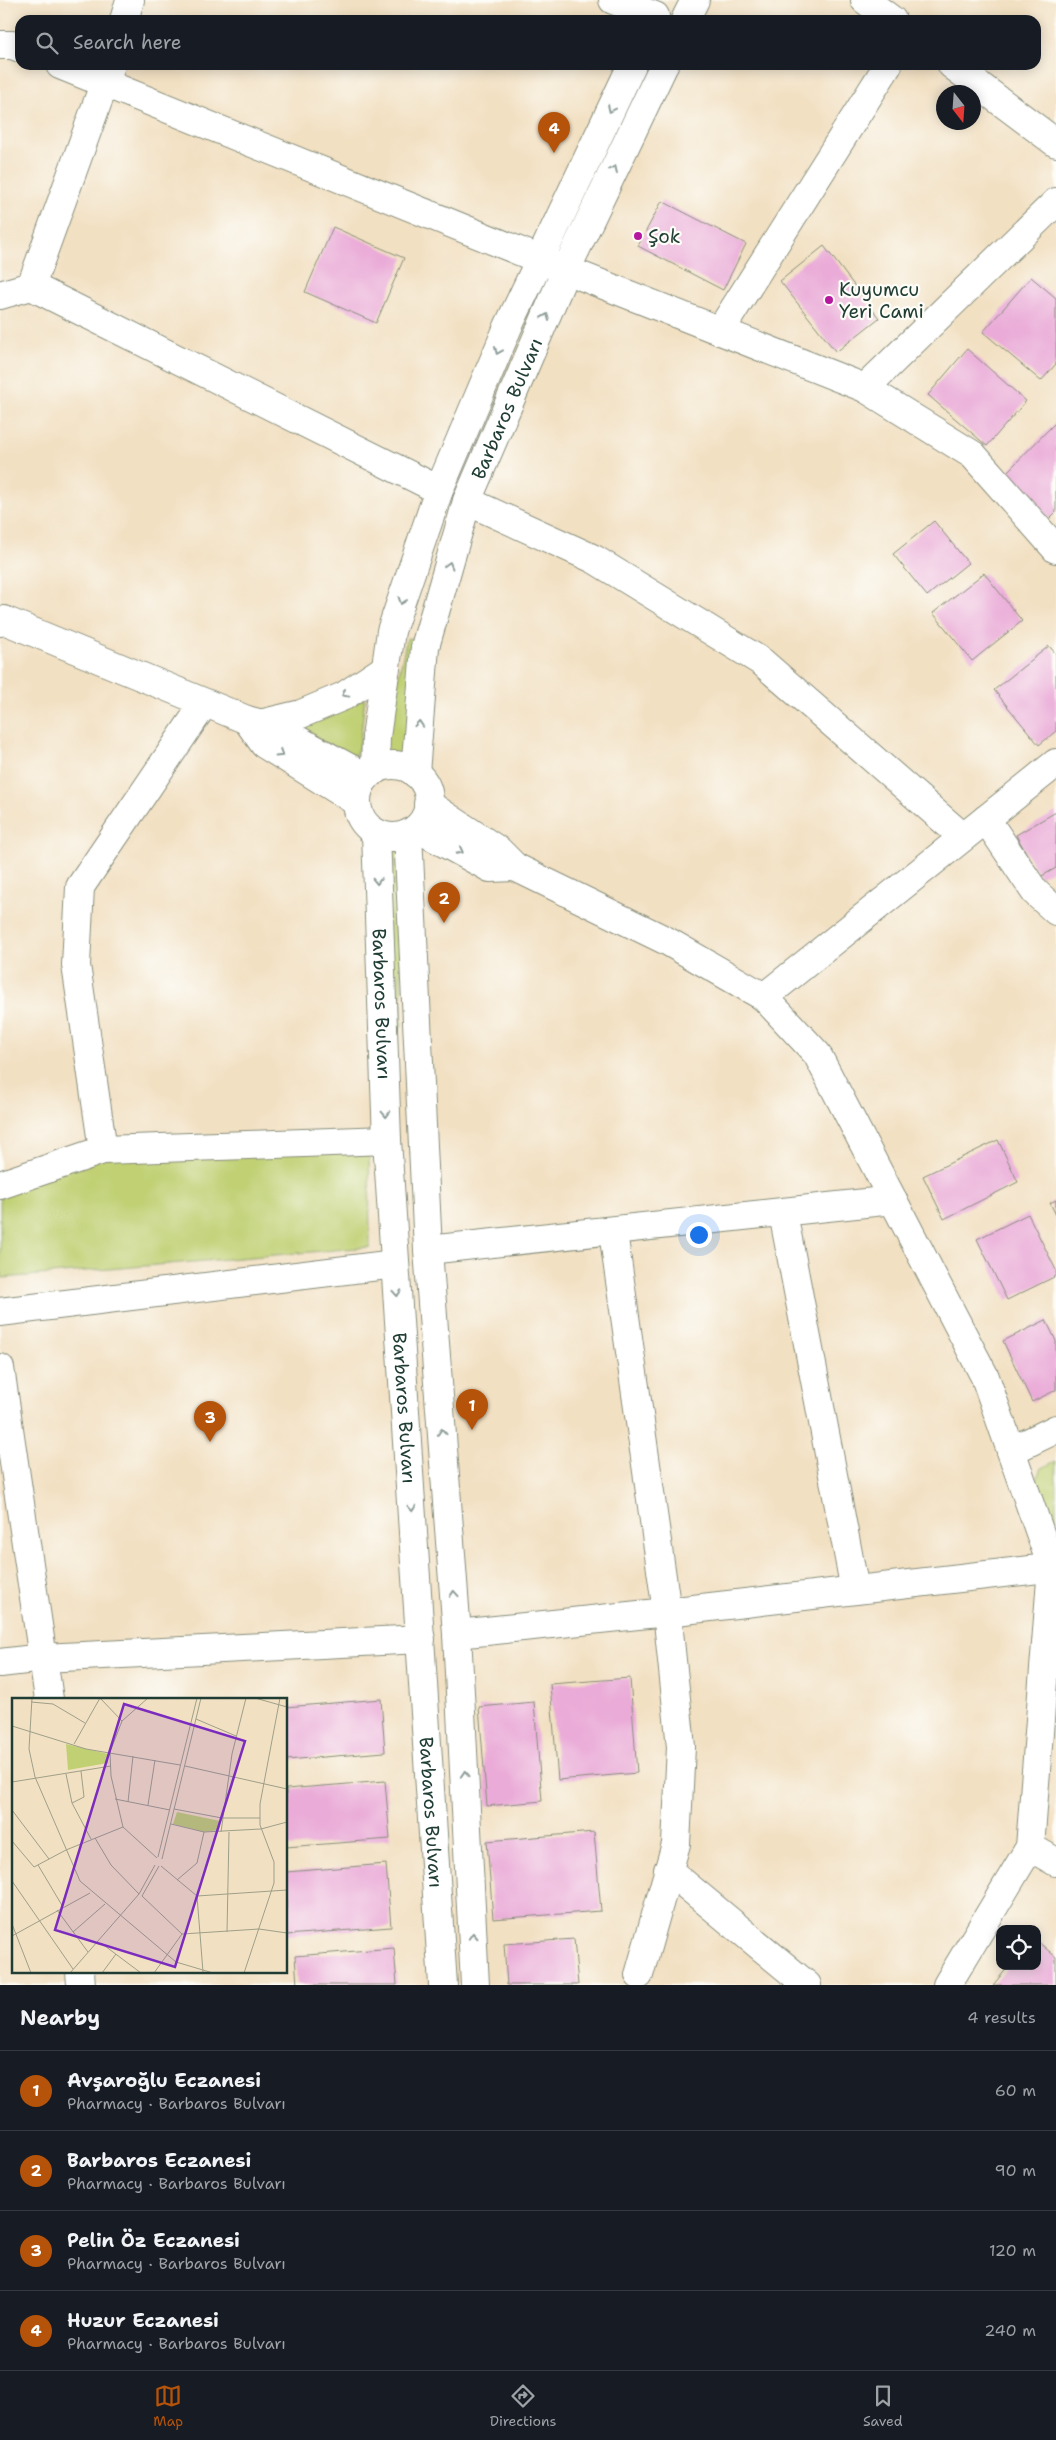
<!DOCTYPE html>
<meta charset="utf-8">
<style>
body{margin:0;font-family:"Shantell Sans",sans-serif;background:#242831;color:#f1f3f6}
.controls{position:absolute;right:15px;bottom:15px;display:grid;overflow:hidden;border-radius:10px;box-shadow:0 2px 12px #0003}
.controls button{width:45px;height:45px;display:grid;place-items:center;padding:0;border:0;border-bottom:1px solid #363941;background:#171b24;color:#f1f3f6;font:25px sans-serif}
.compass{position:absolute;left:936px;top:85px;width:45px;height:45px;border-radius:50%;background:#171b24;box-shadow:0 2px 12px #0003;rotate:163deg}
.you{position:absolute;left:698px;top:1234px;width:18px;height:18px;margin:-12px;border:4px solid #fff;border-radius:50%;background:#1a73e8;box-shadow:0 0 0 8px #1a73e833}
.badge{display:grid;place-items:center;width:32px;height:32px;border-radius:50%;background:#b45309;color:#fff;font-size:16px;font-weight:700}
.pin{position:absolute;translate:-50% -41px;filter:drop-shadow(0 1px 2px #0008)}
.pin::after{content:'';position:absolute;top:26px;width:18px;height:15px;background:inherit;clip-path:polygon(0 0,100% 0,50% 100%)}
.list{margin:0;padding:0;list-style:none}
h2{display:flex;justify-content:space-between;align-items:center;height:65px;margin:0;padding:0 20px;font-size:21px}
h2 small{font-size:16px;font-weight:400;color:#9ea1a6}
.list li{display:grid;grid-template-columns:32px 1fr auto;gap:15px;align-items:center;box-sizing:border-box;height:80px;padding:0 20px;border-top:1px solid #363941}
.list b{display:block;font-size:19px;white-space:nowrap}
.list p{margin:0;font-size:16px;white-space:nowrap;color:#9ea1a6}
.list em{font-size:16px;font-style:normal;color:#9ea1a6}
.icon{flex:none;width:28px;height:28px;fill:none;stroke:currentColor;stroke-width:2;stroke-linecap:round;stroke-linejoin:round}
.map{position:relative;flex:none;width:1056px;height:1985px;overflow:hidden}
.search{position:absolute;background:#171b24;box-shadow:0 2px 12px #0003;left:15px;right:15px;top:15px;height:55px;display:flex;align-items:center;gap:12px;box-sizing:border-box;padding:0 18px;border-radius:15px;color:#9ea1a6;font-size:19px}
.sheet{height:385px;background:#171b24}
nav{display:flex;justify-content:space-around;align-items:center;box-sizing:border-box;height:70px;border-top:1px solid #363941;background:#171b24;font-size:14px;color:#9ea1a6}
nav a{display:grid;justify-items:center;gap:2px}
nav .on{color:#b45309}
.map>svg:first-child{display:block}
</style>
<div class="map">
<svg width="1056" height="1985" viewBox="0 0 1056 1985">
<rect width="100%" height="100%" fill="#fdfcf7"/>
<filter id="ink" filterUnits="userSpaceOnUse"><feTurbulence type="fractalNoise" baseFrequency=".02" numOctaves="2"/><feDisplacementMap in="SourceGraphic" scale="10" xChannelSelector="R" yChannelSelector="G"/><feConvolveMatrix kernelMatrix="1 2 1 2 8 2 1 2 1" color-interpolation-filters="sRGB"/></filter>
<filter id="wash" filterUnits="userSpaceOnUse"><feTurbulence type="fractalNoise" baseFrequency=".0096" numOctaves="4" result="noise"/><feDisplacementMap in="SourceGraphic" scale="20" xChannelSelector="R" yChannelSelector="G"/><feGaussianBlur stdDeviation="1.12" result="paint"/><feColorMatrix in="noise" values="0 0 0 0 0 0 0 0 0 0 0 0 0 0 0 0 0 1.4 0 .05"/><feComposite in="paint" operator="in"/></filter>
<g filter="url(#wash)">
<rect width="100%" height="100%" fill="#f2e0c2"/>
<g fill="#c0d073" stroke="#708654">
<polygon points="407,638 418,640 409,757 382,751"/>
<polygon points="365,698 360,743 355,756 295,730"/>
<polygon points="381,850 404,851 400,906 402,1027 393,1027"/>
<polygon points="369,1141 370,1247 3,1278 0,1266 0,1197 103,1150"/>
<polygon points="1056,1461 1056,1533 1035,1482 1041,1468"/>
</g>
<g id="blocks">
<g fill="#eaabd8">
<polygon points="662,201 746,244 723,290 638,246"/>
<polygon points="333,227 404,258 376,323 305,292"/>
<polygon points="824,246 879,318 836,352 780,281"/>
<polygon points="1031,277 1056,298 1056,364 1041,381 983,332"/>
<polygon points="967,349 1026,401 987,446 928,395"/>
<polygon points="1056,422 1056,512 1049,519 1004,475"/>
<polygon points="934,521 968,563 927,596 893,554"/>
<polygon points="984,573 1022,621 972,661 933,613"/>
<polygon points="1049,646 1056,654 1056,731 1039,745 994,690"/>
<polygon points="1056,812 1056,868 1040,877 1016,835"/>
<polygon points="998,1140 1018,1182 944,1219 923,1176"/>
<polygon points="1056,1200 1056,1215 1050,1203"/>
<polygon points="1028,1214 1056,1270 1056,1276 1007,1300 977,1239"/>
<polygon points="1046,1320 1056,1341 1056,1390 1032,1402 1003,1341"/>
<polygon points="630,1678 637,1773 558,1780 550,1684"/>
<polygon points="381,1699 385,1752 286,1760 286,1707"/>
<polygon points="534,1702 542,1801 487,1806 479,1707"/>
<polygon points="385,1781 390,1839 286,1847 286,1789"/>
<polygon points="594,1832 601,1911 493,1919 487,1841"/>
<polygon points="386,1864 391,1927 286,1935 286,1872"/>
<polygon points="574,1939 578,1985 507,1985 504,1944"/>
<polygon points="1037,1941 1056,1957 1056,1985 993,1985 1009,1966 1037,1966"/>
<polygon points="394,1948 397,1985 297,1985 295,1956"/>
</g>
</g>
</g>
<g filter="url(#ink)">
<use href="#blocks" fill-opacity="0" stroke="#888e7b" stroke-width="1"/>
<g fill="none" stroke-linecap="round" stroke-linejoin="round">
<defs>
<g id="minor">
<polyline points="613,0 655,16"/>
<polyline points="865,0 892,20"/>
<polyline points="124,20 130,0"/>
<polyline points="685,20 695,0"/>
<polyline points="0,45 12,45 20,48"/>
<polyline points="60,65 566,270 865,388 973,455 1056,549"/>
<polyline points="952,65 1056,143"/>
<polyline points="31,286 439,490"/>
<polyline points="0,295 31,286 111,65"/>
<polyline points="720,331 888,65"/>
<polyline points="865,388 1056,202"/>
<polyline points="467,501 594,559 762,662 963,837"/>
<polyline points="0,622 4,620 247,720 274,727 366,777"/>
<polyline points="247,720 264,744 357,802"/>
<polyline points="259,724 301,714 344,696 386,668"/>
<circle cx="393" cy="801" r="36"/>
<polyline points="375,770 376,737 391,631 439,490 508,327 632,65"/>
<path id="s1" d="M415 773 425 647 467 501 566 270 664 65"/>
<polyline points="428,804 499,851 515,867 667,941 764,997 817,1054 985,1377 1052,1567 1030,1847 947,1985"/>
<polyline points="986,819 1035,892 1056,911"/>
<polyline points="417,828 490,868 515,867"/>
<path id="s2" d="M376 833 387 1140 443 1985"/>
<polyline points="408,834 428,1250 457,1634 475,1985"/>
<polyline points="764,997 1056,763"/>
<polyline points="103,1150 387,1140"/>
<polyline points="0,1185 103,1150 76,965 80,887 204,704"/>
<polyline points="783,1213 855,1590"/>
<polyline points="613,1232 667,1612 681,1747 676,1844 639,1975"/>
<polyline points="428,1250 893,1200"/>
<polyline points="0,1312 395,1264"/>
<polyline points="0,1368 49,1699"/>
<polyline points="1011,1451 1056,1429"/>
<polyline points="457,1634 667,1612 1056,1567"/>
<polyline points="0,1663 43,1658 421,1639"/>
<polyline points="1030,1847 1056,1862"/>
<polyline points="668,1870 807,1985"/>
<polyline points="80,1971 81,1985"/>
</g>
</defs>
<use href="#minor" stroke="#888e7b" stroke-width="30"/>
<use href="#minor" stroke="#fff" stroke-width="28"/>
</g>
<defs><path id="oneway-chevron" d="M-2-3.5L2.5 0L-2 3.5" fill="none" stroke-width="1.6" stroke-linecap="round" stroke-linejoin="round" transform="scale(1.25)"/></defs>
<g stroke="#8f9e9a">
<use href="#oneway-chevron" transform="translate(611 109) rotate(115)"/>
<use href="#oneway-chevron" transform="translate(614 169) rotate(-65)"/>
<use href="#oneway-chevron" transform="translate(546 317) rotate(-67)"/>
<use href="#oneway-chevron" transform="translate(498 351) rotate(113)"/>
<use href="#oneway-chevron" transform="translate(449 565) rotate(-74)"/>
<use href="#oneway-chevron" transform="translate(402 601) rotate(109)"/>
<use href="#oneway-chevron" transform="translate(345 694) rotate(151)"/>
<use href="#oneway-chevron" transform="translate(419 724) rotate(-86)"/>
<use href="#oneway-chevron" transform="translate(280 754) rotate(32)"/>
<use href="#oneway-chevron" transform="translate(460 851) rotate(28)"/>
<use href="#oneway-chevron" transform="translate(377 881) rotate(88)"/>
<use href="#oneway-chevron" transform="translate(386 1114) rotate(88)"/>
<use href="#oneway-chevron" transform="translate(397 1293) rotate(86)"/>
<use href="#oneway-chevron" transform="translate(442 1432) rotate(-94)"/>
<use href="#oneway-chevron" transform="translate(412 1508) rotate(86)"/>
<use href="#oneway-chevron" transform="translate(454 1594) rotate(-94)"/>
<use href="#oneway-chevron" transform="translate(465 1774) rotate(-93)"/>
<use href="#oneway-chevron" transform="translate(473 1936) rotate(-93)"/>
</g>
</g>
<g fill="#b5179e" stroke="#fdfcf7" stroke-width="2">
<circle cx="638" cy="236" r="5"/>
<circle cx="829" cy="300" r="5"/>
</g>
<g text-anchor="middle" stroke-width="4.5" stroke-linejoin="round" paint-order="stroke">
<g font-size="19" fill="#1f3d34" stroke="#fdfcf7" text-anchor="start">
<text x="648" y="243">Şok</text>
<text x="839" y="296">Kuyumcu<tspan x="839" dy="22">Yeri Cami</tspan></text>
</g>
<g font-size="19" fill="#1f3d34" stroke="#fdfcf7">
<text dy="7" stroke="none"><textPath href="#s1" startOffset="379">Barbaros Bulvarı</textPath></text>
<text dy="7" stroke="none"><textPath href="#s2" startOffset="171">Barbaros Bulvarı</textPath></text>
<text dy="7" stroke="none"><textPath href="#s2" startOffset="576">Barbaros Bulvarı</textPath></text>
<text dy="7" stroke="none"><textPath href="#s2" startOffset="981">Barbaros Bulvarı</textPath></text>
</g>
</g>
<g transform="translate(12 1698)">
<rect width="275" height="275" fill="#f2e0c2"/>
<path d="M54 46 96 56V65L56 72ZM165 114 208 123 207 132 192 134 161 126Z" fill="#c0d073"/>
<path fill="none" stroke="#9e9f89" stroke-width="1" d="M20 0 17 51 23 79 68 183 164 264 201 275M88 0 110 23M136 0 110 23 98 54 99 78 111 129 145 160M243 0 275 9M19 4 41 6 73 25M184 21 224 38M0 28 74 51 168 67M62 46 88 0M173 68 275 91M54 76 60 105 72 99 69 73M0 84 99 68M103 101 158 112M116 104 121 58M60 105 79 141M136 107 143 62M162 111 210 120H248M0 112 37 161M159 126 192 134M209 134 220 56 234 0M83 140 99 167 127 196M0 143 22 169 54 152 111 129M146 159 185 0M150 161 189 0M26 167 51 209M149 168 185 198 275 192M165 182 185 165 192 134 249 131 275 124M0 183 61 271M130 198 147 168M130 198 170 236M185 198 191 274M45 212 76 254M0 226 19 275M61 234 93 206M215 234 217 134M0 238 78 195M89 245 129 275M58 275 127 196 143 167M90 275 104 256M142 275 170 236 247 231 275 235M232 275 262 185V164L248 127V106L268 0"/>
<path fill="#7b2cbf" fill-opacity="0.15" stroke="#7b2cbf" stroke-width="2.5" d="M112 6 233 43 163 269 43 232Z"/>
<rect width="275" height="275" fill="none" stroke="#1f3d34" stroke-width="2.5"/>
</g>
</svg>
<div class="controls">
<button><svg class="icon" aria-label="locate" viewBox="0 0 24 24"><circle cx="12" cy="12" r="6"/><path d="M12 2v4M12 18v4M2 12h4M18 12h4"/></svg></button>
</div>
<svg class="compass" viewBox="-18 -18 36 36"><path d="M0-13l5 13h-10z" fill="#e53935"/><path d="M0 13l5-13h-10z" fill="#9ea1a6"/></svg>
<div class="you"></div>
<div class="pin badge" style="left:472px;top:1430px">1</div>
<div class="pin badge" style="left:444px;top:923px">2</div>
<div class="pin badge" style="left:210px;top:1442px">3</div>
<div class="pin badge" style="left:554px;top:153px">4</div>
<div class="search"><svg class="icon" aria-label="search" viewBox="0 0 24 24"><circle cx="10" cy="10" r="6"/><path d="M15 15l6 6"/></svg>Search here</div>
</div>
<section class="sheet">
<h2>Nearby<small>4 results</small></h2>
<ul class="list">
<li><span class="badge">1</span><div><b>Avşaroğlu Eczanesi</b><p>Pharmacy · Barbaros Bulvarı</p></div><em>60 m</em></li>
<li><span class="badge">2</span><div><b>Barbaros Eczanesi</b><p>Pharmacy · Barbaros Bulvarı</p></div><em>90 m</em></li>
<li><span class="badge">3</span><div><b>Pelin Öz Eczanesi</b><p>Pharmacy · Barbaros Bulvarı</p></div><em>120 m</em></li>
<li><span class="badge">4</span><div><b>Huzur Eczanesi</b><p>Pharmacy · Barbaros Bulvarı</p></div><em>240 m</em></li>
</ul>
</section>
<nav>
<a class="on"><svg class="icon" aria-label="map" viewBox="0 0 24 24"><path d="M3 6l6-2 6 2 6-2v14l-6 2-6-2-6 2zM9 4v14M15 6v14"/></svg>Map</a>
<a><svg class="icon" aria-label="directions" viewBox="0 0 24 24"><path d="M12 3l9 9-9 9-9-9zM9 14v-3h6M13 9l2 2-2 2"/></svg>Directions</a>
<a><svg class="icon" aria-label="saved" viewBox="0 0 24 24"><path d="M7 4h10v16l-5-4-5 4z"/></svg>Saved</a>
</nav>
